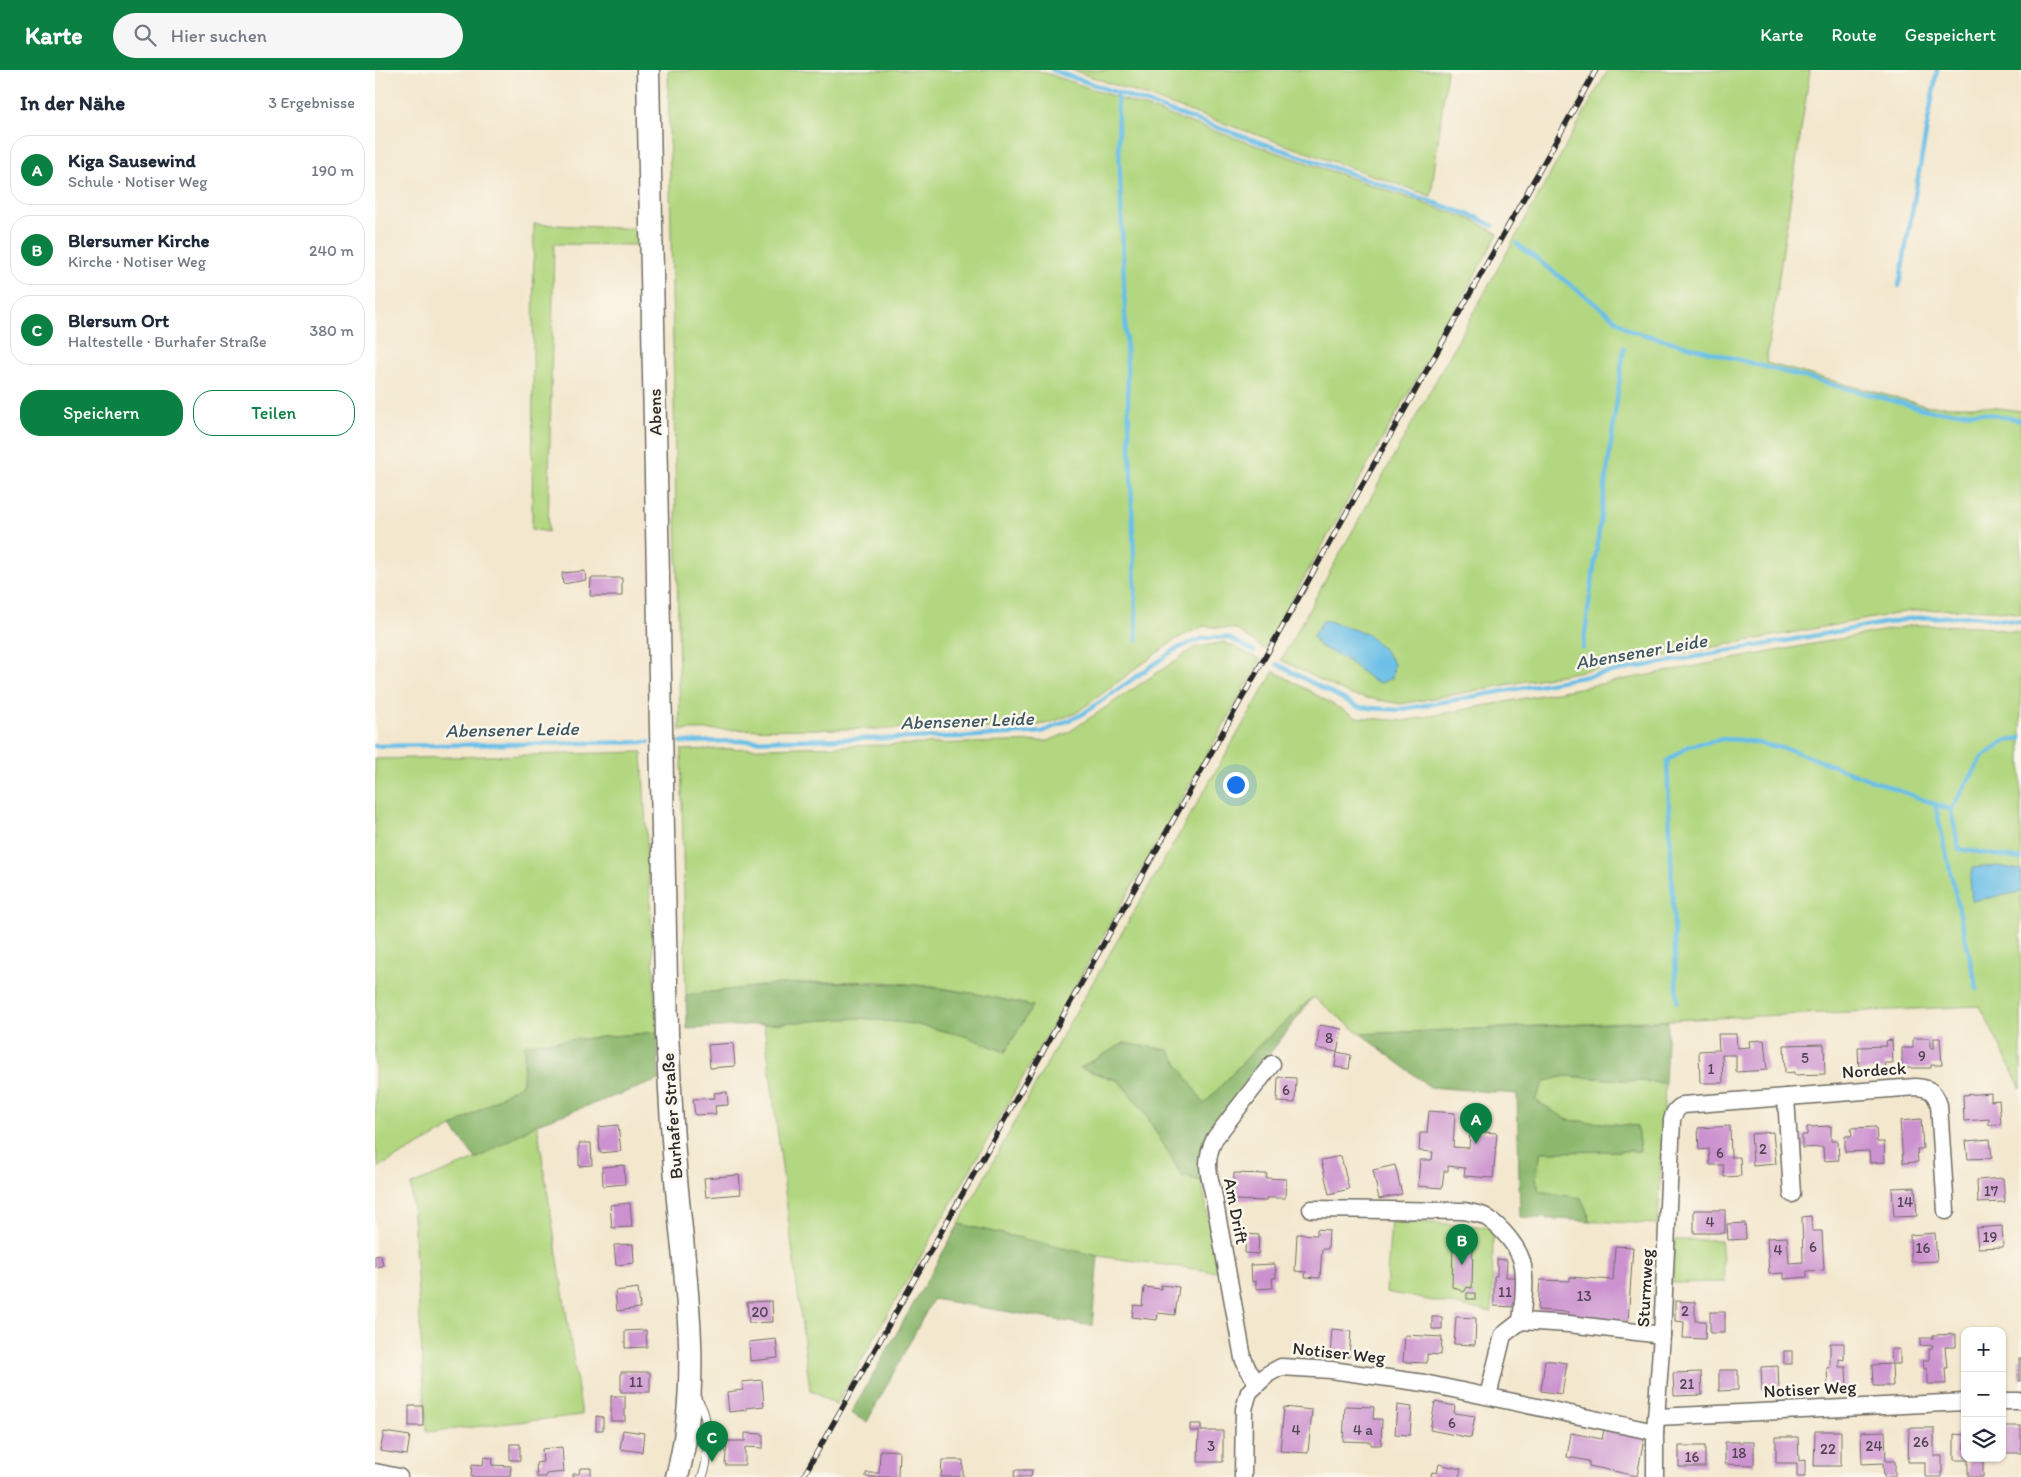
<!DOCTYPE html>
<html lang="de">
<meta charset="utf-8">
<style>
body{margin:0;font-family:Itim,sans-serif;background:#f6f6f7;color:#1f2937}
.controls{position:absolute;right:15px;bottom:15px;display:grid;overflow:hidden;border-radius:10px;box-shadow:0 1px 4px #0004}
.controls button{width:45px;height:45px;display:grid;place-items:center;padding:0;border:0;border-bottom:1px solid #e0e1e3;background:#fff;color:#1f2937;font:25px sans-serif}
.you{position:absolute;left:860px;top:714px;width:18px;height:18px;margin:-12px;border:4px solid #fff;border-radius:50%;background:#1a73e8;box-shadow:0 0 0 8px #1a73e833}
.badge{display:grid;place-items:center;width:32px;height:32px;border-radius:50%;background:#0b8043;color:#fff;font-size:16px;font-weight:700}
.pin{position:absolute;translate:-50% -41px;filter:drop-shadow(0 1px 2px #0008)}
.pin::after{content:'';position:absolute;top:26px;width:18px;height:15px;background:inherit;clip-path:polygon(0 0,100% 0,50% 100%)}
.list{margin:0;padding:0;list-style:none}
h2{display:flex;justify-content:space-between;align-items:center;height:65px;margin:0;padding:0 20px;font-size:21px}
h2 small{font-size:16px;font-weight:400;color:#747a83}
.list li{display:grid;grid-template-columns:32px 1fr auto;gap:15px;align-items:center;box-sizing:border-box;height:70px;margin:0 10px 10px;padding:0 10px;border:1px solid #e0e1e3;border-radius:20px}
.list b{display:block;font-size:19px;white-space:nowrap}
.list p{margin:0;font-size:16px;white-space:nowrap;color:#747a83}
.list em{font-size:16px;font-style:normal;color:#747a83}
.actions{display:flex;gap:10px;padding:15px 20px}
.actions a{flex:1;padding:11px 0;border:1px solid #0b8043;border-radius:20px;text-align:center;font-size:18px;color:#0b8043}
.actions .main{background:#0b8043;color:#fff}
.icon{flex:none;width:28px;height:28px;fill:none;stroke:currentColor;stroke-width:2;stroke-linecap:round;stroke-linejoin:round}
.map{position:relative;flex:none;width:1646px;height:1407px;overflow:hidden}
header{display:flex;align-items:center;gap:30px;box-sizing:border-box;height:70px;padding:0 25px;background:#0b8043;color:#fff}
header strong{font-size:24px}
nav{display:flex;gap:28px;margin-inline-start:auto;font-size:18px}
.search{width:350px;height:45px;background:#f6f6f7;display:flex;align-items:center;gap:12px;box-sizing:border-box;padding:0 18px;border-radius:28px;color:#747a83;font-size:19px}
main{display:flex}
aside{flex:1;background:#fff}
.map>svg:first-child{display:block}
</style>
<header>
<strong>Karte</strong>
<div class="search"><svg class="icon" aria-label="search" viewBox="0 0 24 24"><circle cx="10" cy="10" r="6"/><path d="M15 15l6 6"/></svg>Hier suchen</div>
<nav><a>Karte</a><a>Route</a><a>Gespeichert</a></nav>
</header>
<main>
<aside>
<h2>In der Nähe<small>3 Ergebnisse</small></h2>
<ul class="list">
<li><span class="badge">A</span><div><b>Kiga Sausewind</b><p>Schule · Notiser Weg</p></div><em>190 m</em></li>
<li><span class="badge">B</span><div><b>Blersumer Kirche</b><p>Kirche · Notiser Weg</p></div><em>240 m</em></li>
<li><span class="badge">C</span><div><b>Blersum Ort</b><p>Haltestelle · Burhafer Straße</p></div><em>380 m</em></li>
</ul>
<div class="actions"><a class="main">Speichern</a><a>Teilen</a></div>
</aside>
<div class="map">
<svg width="1646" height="1407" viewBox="0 0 1646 1407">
<rect width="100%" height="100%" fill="#fbf7ec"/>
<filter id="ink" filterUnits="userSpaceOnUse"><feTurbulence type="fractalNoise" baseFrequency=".02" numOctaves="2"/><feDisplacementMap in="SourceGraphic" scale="10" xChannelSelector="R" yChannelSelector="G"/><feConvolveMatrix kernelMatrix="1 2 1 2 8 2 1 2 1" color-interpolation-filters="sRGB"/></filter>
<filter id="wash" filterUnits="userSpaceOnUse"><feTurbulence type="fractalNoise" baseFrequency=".0096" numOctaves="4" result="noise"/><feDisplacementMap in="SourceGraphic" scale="20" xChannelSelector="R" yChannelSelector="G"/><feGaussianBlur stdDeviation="1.12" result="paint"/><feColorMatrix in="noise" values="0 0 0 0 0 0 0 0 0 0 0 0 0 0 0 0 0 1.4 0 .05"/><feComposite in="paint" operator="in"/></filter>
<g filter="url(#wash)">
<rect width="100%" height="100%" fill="#f3e7cd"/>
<g fill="#b2d780" stroke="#6e8156">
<polygon points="293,0 662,0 1101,151 1123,164 889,579 861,559 829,556 801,569 701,643 674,653 648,658 305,660"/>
<polygon points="697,0 1072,0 1056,126"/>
<path d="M1233 0H1435L1391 293 1552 336H1609L1646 341V544C1609 537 1574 539 1536 541L1026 634 975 625 906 590Z"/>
<polygon points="159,154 264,159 265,175 179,174 173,462 157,459"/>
<polygon points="1539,555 1604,556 1646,563 1646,1019 1605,936 986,964 938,927 883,976 829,1034 766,977 749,973 705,998 744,1011 768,1040 807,1106 827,1111 842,1202 723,1186 584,1154 692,957 899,601 980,647 1028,651"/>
<path d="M849 572 886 590 461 1335 435 1320 389 954 484 948 539 954 591 966 630 982 658 936C620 928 581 919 542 915 465 906 387 916 311 925L306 680 673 671 694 662 819 578Z"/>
<polygon points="267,682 282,962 151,974 148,1013 77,1057 4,1097 0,1077 0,689"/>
<polygon points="1190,1006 1290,1013 1283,1154 1216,1151 1206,1128 1164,1122 1161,1108 1166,1082 1265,1081 1262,1056 1193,1050 1160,1030 1170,1011"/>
<polygon points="162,1054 207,1345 52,1362 36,1115 101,1089"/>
<polygon points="1016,1150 1114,1157 1118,1161 1117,1242 1011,1222"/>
<polygon points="1300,1170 1346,1170 1350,1212 1297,1213"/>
</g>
<g fill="#8db86e" stroke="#5c724c">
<polygon points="475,912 541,915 602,924 658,936 630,982 590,966 539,954 484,948 312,959 311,925 403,914"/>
<polygon points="938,927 837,1059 826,1081 827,1111 807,1106 768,1040 744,1011 705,998 749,973 794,980 829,1034 883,976"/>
<polygon points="1293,951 1290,1013 1190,1006 1170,1011 1160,1030 1193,1050 1262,1056 1265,1081 1166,1082 1161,1108 1164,1121 1206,1128 1216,1151 1145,1147 1142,1024 1055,1017 986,964"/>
<polygon points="282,962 284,1010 162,1054 101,1089 77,1057 148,1013 150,974"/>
<polygon points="584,1154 723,1186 717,1256 558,1229 492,1352 476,1343"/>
</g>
<g fill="#6bbfe7" stroke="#4b7589">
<polygon points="948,551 954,551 992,564 1011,582 1019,594 1017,608 1006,613 997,610 973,591 943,575 938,566"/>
<polygon points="1622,796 1646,800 1646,822 1597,831 1595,808 1598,798"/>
</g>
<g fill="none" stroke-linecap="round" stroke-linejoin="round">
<g stroke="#6bbfe7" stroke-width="4.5">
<polyline points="677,0 1103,148 1118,156"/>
<polyline points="742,23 762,570"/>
<polyline points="1142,174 1256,261 1556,341 1607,343 1646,350"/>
<polyline points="1524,216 1562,0"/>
<polyline points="1208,578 1249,278"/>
<polyline points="902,594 983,637 1023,640 1538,548 1599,546 1646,552"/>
<polyline points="1646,668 1628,672 1607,688 1576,740 1584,779 1646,789"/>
<polyline points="306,672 586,667 667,662 706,645 801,579 828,568 852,567 879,581"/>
<polyline points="0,676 274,672"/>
<polyline points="1560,734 1602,919"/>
<polyline points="1302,932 1292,691 1314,676 1348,669 1367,670 1416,680 1576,740"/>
</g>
</g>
<g id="blocks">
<g fill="#cc92cf">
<polygon points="210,501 211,510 188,514 187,503"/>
<polygon points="216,508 247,508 247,526 215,526"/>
<polygon points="945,955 967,959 962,982 941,978"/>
<polygon points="1343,964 1361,964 1362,978 1375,977 1374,971 1389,970 1392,1000 1361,1002 1361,985 1347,985 1348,1013 1325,1013 1324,981 1344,980"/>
<polygon points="1538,968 1555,968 1555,978 1559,978 1559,968 1565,968 1567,995 1556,995 1556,998 1527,998 1527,978 1538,978"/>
<polygon points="1517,970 1518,993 1510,993 1511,999 1484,1001 1483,977 1512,976 1511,971"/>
<polygon points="358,973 360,996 335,998 333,975"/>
<polygon points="1449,974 1450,1004 1419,1005 1419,1002 1410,1003 1409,975"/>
<polygon points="962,982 976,985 974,999 960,997"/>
<polygon points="903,1007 921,1008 920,1033 902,1032"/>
<polygon points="352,1022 353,1035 340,1036 341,1044 320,1045 318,1029 340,1028 339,1023"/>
<polygon points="1616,1023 1616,1031 1624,1030 1626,1054 1614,1055 1614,1049 1589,1051 1588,1025"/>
<polygon points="1054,1041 1080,1043 1078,1077 1094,1078 1095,1061 1122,1063 1118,1108 1089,1106 1090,1098 1073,1096 1073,1101 1069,1101 1067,1118 1043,1116 1045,1090 1057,1090 1058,1082 1044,1081 1045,1063 1052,1063"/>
<polygon points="1546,1049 1548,1079 1542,1079 1543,1092 1528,1093 1525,1051"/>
<polygon points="243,1055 246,1081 225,1083 223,1057"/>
<polygon points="1355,1056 1356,1087 1365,1087 1366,1106 1349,1107 1348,1095 1335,1095 1334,1079 1324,1080 1323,1058"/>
<polygon points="1456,1056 1456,1071 1463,1071 1464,1090 1449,1091 1448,1077 1427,1078 1427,1065 1432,1065 1432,1057"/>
<polygon points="1501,1057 1502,1072 1509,1072 1510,1092 1495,1093 1494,1081 1470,1082 1470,1066 1477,1066 1476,1058"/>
<polygon points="1398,1062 1401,1094 1378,1096 1376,1064"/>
<polygon points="1615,1069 1617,1088 1593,1089 1591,1071"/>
<polygon points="204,1073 216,1073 217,1095 204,1096"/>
<polygon points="966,1086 974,1119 954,1124 946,1090"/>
<polygon points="249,1095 250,1114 228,1116 227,1097"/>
<polygon points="1020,1095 1027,1124 1004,1129 998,1100"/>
<polygon points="859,1103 892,1104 891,1108 911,1109 910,1128 891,1128 891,1131 858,1130"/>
<polygon points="364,1105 366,1124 331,1127 329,1108"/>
<polygon points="1628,1108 1630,1132 1603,1133 1602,1110"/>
<polygon points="1540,1117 1542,1146 1519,1147 1517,1118"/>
<polygon points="255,1133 257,1157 237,1158 235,1135"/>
<rect x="1319" y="1140" width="31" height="23"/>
<polygon points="1436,1146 1437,1161 1447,1161 1449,1200 1432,1201 1432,1207 1409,1209 1409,1203 1394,1204 1392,1168 1412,1167 1414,1193 1428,1192 1427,1147"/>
<polygon points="1370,1153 1371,1169 1353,1170 1352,1154"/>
<polygon points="1627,1156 1628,1177 1603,1178 1601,1158"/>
<polygon points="942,1159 954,1160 953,1179 947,1179 945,1208 930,1207 931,1202 920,1201 922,1164 942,1165"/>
<polygon points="1560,1163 1562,1191 1536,1192 1535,1165"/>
<polygon points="871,1164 884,1165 883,1184 870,1183"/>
<polygon points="1078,1172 1098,1172 1097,1218 1092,1217 1090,1221 1087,1222 1082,1218 1077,1217"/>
<polygon points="258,1174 259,1193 241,1195 239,1175"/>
<polygon points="1240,1176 1258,1177 1253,1252 1193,1248 1193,1242 1163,1240 1165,1210 1195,1211 1195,1207 1238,1210"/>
<polygon points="6,1185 8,1196 0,1197 0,1186"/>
<polygon points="1122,1189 1132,1190 1131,1207 1141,1207 1141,1237 1119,1236 1119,1206 1122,1206"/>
<polygon points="900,1194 901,1208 897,1208 898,1218 881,1219 881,1211 877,1212 876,1195"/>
<polygon points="786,1215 804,1217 800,1245 783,1243 782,1250 757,1247 759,1235 767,1236 769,1217 786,1219"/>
<polygon points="263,1218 265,1238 242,1241 240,1221"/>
<rect x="1092" y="1223" width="8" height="6"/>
<polygon points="397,1231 398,1252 374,1253 372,1232"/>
<polygon points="1300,1231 1320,1232 1320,1251 1331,1251 1330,1269 1308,1268 1309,1252 1300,1251"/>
<rect x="1335" y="1242" width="15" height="21"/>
<rect x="1057" y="1247" width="10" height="12"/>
<polygon points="1081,1247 1101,1248 1100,1275 1079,1274"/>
<polygon points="957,1259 976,1261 974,1287 955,1285"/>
<polygon points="271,1260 272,1277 250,1278 250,1261"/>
<polygon points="1581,1264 1581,1277 1570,1277 1572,1298 1570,1298 1571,1314 1552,1314 1552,1299 1549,1299 1548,1290 1554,1290 1554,1279 1557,1278 1558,1275 1545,1276 1545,1268 1558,1268 1558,1265"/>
<polygon points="1030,1265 1067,1267 1066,1285 1052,1284 1052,1293 1028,1292"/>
<polygon points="401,1269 403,1288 375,1291 374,1272"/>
<polygon points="1455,1273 1469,1273 1469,1290 1464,1289 1464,1297 1471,1297 1472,1318 1453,1318 1452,1298 1455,1297"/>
<polygon points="1516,1279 1525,1279 1525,1294 1517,1294 1518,1316 1498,1316 1497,1295 1517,1294"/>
<rect x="1409" y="1281" width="8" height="13"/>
<rect x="1644" y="1288" width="2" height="23"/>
<polygon points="1170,1290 1192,1293 1187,1324 1166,1321"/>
<polygon points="1403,1296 1404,1320 1387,1321 1386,1297"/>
<polygon points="1344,1300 1363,1300 1363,1320 1344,1321"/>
<rect x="246" y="1302" width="29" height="20"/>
<polygon points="1326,1302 1327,1325 1299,1326 1298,1303"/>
<polygon points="387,1310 389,1336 371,1338 372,1340 354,1342 352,1322 368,1320 367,1312"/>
<rect x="236" y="1326" width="14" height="25"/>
<polygon points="1060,1332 1080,1336 1079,1343 1100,1346 1096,1368 1055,1360"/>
<polygon points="1022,1335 1037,1337 1035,1365 1020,1364"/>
<rect x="34" y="1336" width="14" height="20"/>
<polygon points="970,1336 999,1337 998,1349 1007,1349 1006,1375 996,1375 996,1372 968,1371"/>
<polygon points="909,1337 937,1340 933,1383 905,1381"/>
<polygon points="221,1346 228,1347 228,1360 221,1360"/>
<polygon points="815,1354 826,1354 826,1361 848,1361 848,1392 823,1392 824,1361 815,1361"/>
<rect x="1628" y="1356" width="18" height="27"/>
<polygon points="1534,1358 1559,1358 1559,1386 1567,1386 1567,1407 1550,1407 1550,1392 1533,1392"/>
<polygon points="248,1360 269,1363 267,1382 245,1379"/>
<polygon points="1229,1360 1269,1368 1262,1406 1214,1396 1214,1391 1192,1387 1196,1363 1227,1369"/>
<polygon points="1440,1361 1466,1361 1466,1396 1439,1396"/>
<polygon points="1510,1361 1511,1391 1520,1391 1520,1407 1509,1407 1508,1393 1487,1394 1486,1362"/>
<polygon points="9,1362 35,1366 32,1385 5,1381"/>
<polygon points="370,1363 388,1364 388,1378 370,1377 370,1395 350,1395 352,1371 370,1371"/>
<polygon points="1579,1364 1590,1365 1590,1388 1608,1388 1608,1407 1593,1407 1593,1390 1579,1390"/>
<polygon points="1401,1367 1423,1367 1424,1391 1430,1390 1430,1407 1422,1407 1422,1393 1401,1393"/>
<polygon points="1350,1372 1379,1372 1379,1395 1350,1394"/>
<rect x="135" y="1374" width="10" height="16"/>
<rect x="1304" y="1376" width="26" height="21"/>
<polygon points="187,1377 189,1402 171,1404 171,1407 162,1407 161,1393 168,1392 167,1379"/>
<polygon points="505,1380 524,1381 523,1407 491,1407 491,1403 504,1403"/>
<polygon points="109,1387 118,1388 117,1395 136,1396 135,1407 96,1407 97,1394 108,1395"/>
<polygon points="567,1390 588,1390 588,1407 566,1407"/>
<polygon points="1064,1394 1086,1399 1084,1407 1056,1407 1057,1402 1062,1403"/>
<polygon points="205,1398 216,1398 216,1407 198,1407 198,1404 204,1404"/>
<polygon points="640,1400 657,1400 656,1407 639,1407"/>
</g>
</g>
</g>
<g filter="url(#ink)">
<use href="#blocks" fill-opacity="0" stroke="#716d64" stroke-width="1"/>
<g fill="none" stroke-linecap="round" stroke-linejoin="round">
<defs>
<path id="lane" d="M317 1329 322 1330C335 1344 335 1390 327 1407"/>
<g id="street">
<polyline points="1411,1027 1417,1124"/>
<path d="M936 1139 1089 1141C1096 1143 1105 1143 1111 1147 1126 1157 1145 1178 1148 1196 1151 1214 1148 1233 1146 1251"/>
<path d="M882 1312 873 1300 868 1288 838 1122C832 1100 830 1088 840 1068L897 994"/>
<polyline points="1113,1326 1128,1265 1146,1251 1194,1254 1287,1265"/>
<polyline points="1627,1331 1646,1331"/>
<polyline points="1282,1347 1590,1332"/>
<polyline points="0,1402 24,1407"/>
<polyline points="868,1407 869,1339 874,1322 893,1304 906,1297 956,1300 1049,1313 1280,1362"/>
<path d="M1280 1407V1362L1287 1265 1297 1050C1299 1042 1301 1039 1308 1035L1541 1017C1555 1018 1560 1022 1564 1035L1571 1141"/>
</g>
<path id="secondary" d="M273 0 292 964C295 1016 297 1068 302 1120 311 1215 327 1313 302 1407"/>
</defs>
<use href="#lane" stroke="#716d64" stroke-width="10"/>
<use href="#street" stroke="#716d64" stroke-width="19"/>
<use href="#secondary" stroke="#716d64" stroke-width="25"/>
<use href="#lane" stroke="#fff" stroke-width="8"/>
<use href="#street" stroke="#fff" stroke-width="16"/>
<use href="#secondary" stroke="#fff" stroke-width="22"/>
<defs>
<polyline id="rail" points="428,1407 1221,0"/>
</defs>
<use href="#rail" stroke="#2b2b2b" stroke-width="5.5"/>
<use href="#rail" stroke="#fbf7ec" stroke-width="4" stroke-dasharray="11" stroke-linecap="butt"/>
</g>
</g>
<g text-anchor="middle" stroke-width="5" stroke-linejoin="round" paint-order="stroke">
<g font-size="15" fill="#534554">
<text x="954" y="973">8</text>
<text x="1547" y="991">9</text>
<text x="1430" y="993">5</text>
<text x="1336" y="1004">1</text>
<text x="911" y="1025">6</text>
<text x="1388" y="1084">2</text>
<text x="1345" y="1088">6</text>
<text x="1616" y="1126">17</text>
<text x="1530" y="1137">14</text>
<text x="1335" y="1157">4</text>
<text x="1615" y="1172">19</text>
<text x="1438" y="1182">6</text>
<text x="1548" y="1183">16</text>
<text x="1403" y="1185">4</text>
<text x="1130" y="1227">11</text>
<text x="1209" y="1231">13</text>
<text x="1310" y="1246">2</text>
<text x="385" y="1247">20</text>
<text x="261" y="1317">11</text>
<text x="1312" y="1319">21</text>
<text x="1077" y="1358">6</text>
<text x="921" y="1365">4</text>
<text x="988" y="1365">4 a</text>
<text x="1546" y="1377">26</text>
<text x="836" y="1381">3</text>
<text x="1499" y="1381">24</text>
<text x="1453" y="1384">22</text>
<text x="1364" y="1388">18</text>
<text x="1317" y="1392">16</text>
</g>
<g font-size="18" fill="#2b2b2b" stroke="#fbf7ec">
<text transform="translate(280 342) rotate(-91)" y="6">Abens</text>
<text transform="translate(1499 1000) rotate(-4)" y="6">Nordeck</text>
<text transform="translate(297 1046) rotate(-94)" y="6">Burhafer Straße</text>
<text transform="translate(861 1141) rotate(79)" y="6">Am Drift</text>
<text transform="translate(1270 1218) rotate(-87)" y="6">Sturmweg</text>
<text transform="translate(964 1283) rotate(6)" y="6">Notiser Weg</text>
<text transform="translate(1435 1319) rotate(-3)" y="6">Notiser Weg</text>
</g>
<g font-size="19" font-style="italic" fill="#3e5763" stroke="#fbf7ec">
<text transform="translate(1266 581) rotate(-10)" y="7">Abensener Leide</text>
<text transform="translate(592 650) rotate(-2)" y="7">Abensener Leide</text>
<text transform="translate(137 659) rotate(-1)" y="7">Abensener Leide</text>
</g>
</g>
</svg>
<div class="controls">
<button>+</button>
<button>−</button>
<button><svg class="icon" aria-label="layers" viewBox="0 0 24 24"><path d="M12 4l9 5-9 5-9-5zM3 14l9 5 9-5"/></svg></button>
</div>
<div class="you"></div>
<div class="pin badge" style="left:1101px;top:1074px">A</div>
<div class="pin badge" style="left:1087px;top:1195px">B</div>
<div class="pin badge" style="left:337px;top:1392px">C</div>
</div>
</main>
